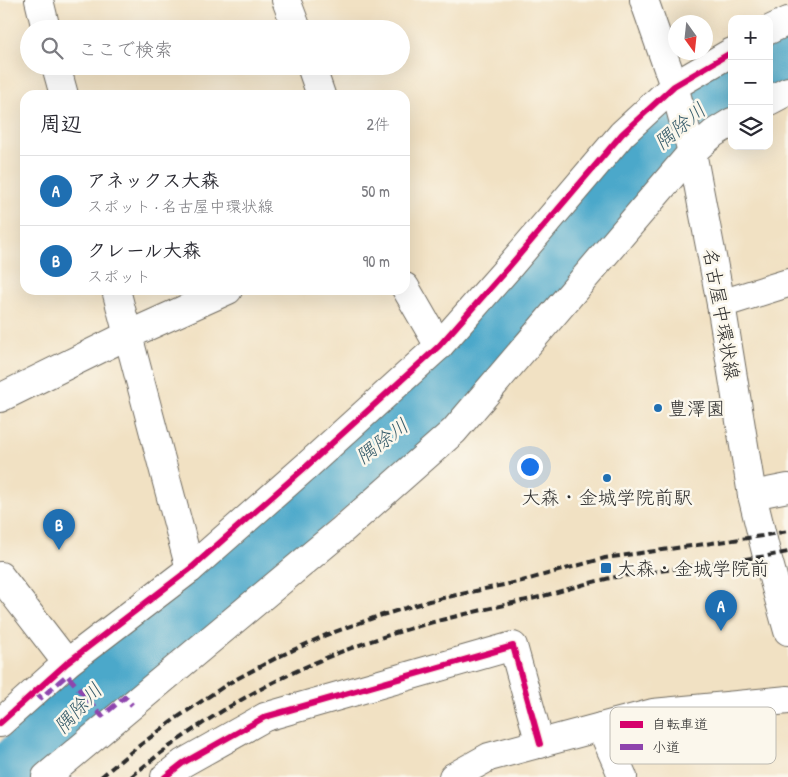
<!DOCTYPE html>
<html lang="ja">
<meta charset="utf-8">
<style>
body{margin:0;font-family:"Patrick Hand","Klee One",sans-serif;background:#f7f7f7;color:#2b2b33}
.controls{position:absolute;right:15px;top:15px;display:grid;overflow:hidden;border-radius:10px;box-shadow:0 5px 20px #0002}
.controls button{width:45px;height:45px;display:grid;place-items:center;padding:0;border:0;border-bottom:1px solid #e1e1e2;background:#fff;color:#2b2b33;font:25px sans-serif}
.compass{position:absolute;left:668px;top:15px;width:45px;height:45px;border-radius:50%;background:#fff;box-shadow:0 5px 20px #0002;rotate:165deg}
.you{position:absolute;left:529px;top:466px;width:18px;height:18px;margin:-12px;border:4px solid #fff;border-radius:50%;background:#1a73e8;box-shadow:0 0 0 8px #1a73e833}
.badge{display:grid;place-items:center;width:32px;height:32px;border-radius:50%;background:#1f6fb2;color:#fff;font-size:16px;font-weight:700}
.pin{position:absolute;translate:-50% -41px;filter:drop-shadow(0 1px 2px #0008)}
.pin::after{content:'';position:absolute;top:26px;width:18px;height:15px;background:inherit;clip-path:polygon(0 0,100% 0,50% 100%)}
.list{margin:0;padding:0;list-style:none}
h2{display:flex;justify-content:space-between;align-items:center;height:65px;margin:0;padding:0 20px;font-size:21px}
h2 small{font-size:16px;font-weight:400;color:#7c7c81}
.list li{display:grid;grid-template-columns:32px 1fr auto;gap:15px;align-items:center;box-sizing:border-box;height:70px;padding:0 20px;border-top:1px solid #e1e1e2}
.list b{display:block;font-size:19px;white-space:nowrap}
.list p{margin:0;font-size:16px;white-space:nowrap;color:#7c7c81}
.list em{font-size:16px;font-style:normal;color:#7c7c81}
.icon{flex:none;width:28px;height:28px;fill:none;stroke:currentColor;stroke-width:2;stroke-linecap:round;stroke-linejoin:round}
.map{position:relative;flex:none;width:788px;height:777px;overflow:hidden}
.search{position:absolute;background:#fff;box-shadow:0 5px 20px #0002;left:20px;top:20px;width:390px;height:55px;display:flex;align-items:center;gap:12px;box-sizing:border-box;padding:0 18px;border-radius:28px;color:#7c7c81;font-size:19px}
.panel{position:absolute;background:#fff;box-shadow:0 5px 20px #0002;left:20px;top:90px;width:390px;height:205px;border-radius:15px}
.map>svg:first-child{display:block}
</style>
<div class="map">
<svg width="788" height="777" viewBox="0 0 788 777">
<rect width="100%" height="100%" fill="#fbf7ec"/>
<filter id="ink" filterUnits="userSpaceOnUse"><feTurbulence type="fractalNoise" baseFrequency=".02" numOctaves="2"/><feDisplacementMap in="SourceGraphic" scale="10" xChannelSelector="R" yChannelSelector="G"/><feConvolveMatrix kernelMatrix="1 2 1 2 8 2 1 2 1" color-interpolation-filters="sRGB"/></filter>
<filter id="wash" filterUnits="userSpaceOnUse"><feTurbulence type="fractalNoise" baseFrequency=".0096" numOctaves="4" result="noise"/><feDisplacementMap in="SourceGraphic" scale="20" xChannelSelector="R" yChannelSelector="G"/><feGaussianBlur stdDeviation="1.12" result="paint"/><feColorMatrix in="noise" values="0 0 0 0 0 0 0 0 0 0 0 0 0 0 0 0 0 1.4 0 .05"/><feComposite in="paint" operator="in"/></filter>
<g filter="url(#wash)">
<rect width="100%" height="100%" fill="#f1e1c3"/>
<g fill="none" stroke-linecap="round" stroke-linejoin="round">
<g stroke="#4ca8ca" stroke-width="65">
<polyline points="769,60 788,46"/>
<polyline points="12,777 128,655 330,480 416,416 592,221 664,135 732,86"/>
</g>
</g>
</g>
<g filter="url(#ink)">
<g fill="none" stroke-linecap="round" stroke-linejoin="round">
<defs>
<g id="street">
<polyline points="39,0 46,29"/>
<polyline points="286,0 297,29"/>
<polyline points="769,30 788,21"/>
<polyline points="56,66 64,95"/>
<polyline points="311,66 321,95"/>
<polyline points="769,101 788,91"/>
<polyline points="405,287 439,346"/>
<polyline points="116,290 190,569"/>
<polyline points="721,304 788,283"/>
<polyline points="0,398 128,335 228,290"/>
<polyline points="752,495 788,488"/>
<polyline points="0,576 67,663"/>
<polyline points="0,723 67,663 190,569 309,464 439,346 508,268 622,134 674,86 732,52"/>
<polyline points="601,727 623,777"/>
<polyline points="46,777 342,530 454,431 692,152 714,133 732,122"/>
<polyline points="165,777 183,763 265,717 513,646 540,744"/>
</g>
<polyline id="secondary" points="453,777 489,757 653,713 788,700"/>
<polyline id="primary" points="644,0 674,86 692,152 721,304 752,495 767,556 788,631"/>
</defs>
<use href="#street" stroke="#706b60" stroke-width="30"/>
<use href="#secondary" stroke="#706b60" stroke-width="30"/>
<use href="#primary" stroke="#706b60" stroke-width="30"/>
<use href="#street" stroke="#fff" stroke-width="28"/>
<use href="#secondary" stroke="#fff" stroke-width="28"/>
<use href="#primary" stroke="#fff" stroke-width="28"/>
<g stroke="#2b2b2b" stroke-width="4" stroke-dasharray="8 4" stroke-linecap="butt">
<polyline points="101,777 131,752 175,719 229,683 278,657 326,635 376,617 429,601 522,581 605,558 762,536 788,531"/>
<path d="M131 777C203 716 290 667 380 638 427 622 474 612 522 601 551 595 578 585 606 579 623 575 641 574 659 571 695 566 731 561 767 556L788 552"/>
</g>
<polyline stroke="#8e44ad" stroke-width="5" stroke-dasharray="10 5" stroke-linecap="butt" points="35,692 41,698 67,675 102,716 125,697 132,705"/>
<defs>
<g id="cycleway">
<polyline points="0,723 67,663 190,569 309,464 439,346 508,268 622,134 674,86 732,52"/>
<polyline points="165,777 183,763 265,717 513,646 540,744"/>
</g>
</defs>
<use href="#cycleway" stroke="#fbf7ec" stroke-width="9"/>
<use href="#cycleway" stroke="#d6006c" stroke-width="6"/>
</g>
</g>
<g fill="#1f6fb2" stroke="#fbf7ec" stroke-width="2">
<circle cx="658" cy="408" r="5"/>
<circle cx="607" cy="478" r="5"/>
<rect x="600" y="562" width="12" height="12" rx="2.5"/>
</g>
<g text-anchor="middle" stroke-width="5" stroke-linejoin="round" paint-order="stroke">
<g font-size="19" fill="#2b2b2b" stroke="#fbf7ec">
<text transform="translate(722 314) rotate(80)" y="7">名古屋中環状線</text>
</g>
<g font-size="19" fill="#2b2b2b" stroke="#fbf7ec" text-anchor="start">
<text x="668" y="415">豊澤園</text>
<text x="607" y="504" text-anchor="middle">大森・金城学院前駅</text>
<text x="617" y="575">大森・金城学院前</text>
</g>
<g font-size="20" font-style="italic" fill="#385d6b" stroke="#fbf7ec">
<text transform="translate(680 126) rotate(-40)" y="7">隅除川</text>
<text transform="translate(382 441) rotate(-37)" y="7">隅除川</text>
<text transform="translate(78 708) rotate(-47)" y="7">隅除川</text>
</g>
</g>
<rect x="610" y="707" width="166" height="57" rx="8" fill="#fbf7ec" stroke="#bdbab2" stroke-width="1"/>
<rect x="620" y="721" width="23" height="7" fill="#d6006c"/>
<rect x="620" y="744" width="23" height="6" fill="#8e44ad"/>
<g font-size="14" fill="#2b2b2b">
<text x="652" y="729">自転車道</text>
<text x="652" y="752">小道</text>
</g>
</svg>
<div class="controls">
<button>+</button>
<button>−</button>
<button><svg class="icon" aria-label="layers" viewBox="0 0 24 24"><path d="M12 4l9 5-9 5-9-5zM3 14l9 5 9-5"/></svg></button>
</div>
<svg class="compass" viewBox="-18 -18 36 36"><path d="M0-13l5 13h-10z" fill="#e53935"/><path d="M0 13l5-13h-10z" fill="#7c7c81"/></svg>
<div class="you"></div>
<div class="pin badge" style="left:721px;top:631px">A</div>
<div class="pin badge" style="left:59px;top:550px">B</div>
<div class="search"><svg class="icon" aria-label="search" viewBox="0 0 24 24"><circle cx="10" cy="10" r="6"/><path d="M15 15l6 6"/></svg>ここで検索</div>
<section class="panel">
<h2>周辺<small>2件</small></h2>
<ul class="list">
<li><span class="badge">A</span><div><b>アネックス大森</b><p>スポット · 名古屋中環状線</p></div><em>50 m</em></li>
<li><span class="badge">B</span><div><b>クレール大森</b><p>スポット</p></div><em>90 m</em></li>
</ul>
</section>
</div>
